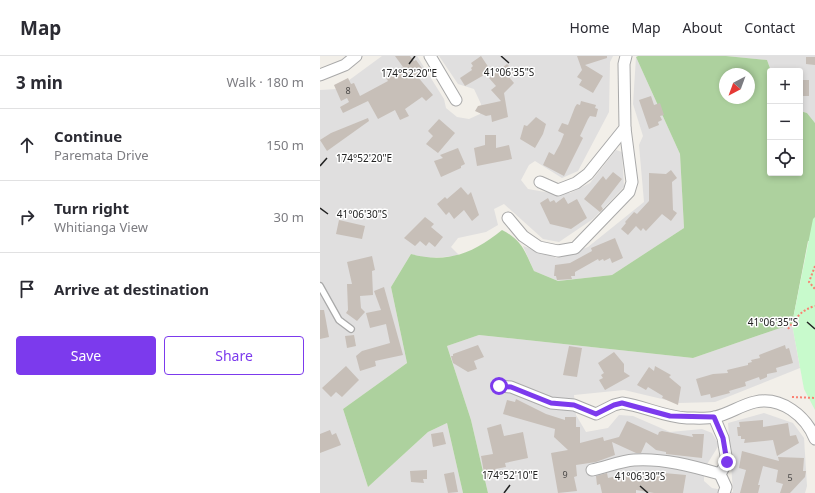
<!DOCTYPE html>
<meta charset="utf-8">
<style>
body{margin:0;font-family:"Noto Sans",sans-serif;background:#f2f2f3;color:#2b2b33}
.controls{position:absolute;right:12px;top:12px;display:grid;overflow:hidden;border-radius:4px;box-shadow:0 2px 6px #0003}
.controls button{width:36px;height:36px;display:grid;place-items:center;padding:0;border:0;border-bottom:1px solid #e1e1e2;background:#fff;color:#2b2b33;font:20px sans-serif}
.compass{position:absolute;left:399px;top:12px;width:36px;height:36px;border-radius:50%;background:#fff;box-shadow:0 2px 6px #0003;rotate:221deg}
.stop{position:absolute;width:12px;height:12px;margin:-9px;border:3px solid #7c3aed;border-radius:50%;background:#fff}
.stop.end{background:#7c3aed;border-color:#fff;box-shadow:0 1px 4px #0008}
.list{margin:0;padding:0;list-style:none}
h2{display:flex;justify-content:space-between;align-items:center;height:52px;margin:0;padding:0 16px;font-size:17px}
h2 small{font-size:13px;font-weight:400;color:#7c7c81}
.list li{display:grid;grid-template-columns:26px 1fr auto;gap:12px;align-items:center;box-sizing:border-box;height:72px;padding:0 16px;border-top:1px solid #e1e1e2}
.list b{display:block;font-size:15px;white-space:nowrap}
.list p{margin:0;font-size:13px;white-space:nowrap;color:#7c7c81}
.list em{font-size:13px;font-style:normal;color:#7c7c81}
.actions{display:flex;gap:8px;padding:12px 16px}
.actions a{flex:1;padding:9px 0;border:1px solid #7c3aed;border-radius:4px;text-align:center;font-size:14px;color:#7c3aed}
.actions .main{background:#7c3aed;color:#fff}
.icon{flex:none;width:22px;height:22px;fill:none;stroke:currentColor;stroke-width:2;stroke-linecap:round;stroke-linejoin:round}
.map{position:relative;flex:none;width:495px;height:437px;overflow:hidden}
header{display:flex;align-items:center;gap:24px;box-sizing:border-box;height:56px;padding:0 20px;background:#fff;border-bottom:1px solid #e1e1e2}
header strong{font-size:19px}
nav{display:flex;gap:22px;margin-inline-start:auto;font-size:14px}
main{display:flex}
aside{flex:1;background:#fff}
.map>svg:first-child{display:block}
</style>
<header>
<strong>Map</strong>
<nav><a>Home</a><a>Map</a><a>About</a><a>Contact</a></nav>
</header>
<main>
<aside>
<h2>3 min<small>Walk · 180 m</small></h2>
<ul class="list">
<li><svg class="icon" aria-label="ahead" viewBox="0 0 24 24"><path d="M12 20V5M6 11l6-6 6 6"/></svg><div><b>Continue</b><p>Paremata Drive</p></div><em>150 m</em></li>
<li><svg class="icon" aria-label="right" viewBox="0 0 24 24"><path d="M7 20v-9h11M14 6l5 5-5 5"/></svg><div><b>Turn right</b><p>Whitianga View</p></div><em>30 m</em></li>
<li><svg class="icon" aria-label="arrive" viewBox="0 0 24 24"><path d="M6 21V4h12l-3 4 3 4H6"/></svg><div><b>Arrive at destination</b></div></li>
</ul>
<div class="actions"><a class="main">Save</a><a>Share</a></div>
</aside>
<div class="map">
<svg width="495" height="437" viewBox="0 0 495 437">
<rect width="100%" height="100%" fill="#f2efe9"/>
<g fill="#e0dfdf">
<polygon points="62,0 97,0 124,43 126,52 137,61 149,63 160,58 161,48 154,33 138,28 119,0 293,0 290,6 289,56 258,115 242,122 215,105 209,109 201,124 208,133 231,137 250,137 270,127 296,94 302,96 304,131 273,163 239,186 223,183 184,148 174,153 178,169 166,176 138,182 131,191 140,200 105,202 91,198 71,231 87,307 23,353 48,431 108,376 127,367 143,437 0,437 0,34 17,33"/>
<polygon points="406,0 495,0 495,67 487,57 480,55 480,15 451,15 447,4"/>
<polygon points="316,1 360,98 364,172 292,219 238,225 214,215 203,190 237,202 268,191 324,146 319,89 323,80 313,48"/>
<polygon points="472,268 480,312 395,346 359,347 304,334 254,339 256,359 266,376 288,372 299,359 313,360 350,376 382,373 392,377 399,389 384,413 384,425 392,432 413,436 408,367 444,357 473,367 484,382 487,430 485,437 168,437 151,364 127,290 159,279 373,302"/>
</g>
<path fill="#add19e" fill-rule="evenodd" d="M318 0H406L447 4 451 15 450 117H480V55L487 57 495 67V186L488 185 472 268 373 302 159 279 127 290 151 364 168 437H143L127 367 108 376 48 431 23 353 87 307 71 231 91 198C127 208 154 197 182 174 202 184 205 196 214 215L238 225 292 219 364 172 360 98 316 1ZM405 18H429V42H405Z"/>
<polygon fill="#c8facc" points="495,161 495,354 484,333 472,268 493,163"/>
<g fill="#c7bfb8">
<polygon points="75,0 90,0 94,5 96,4 104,15 97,20 113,39 106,45 102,41 85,53 89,60 80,64 75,54 58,63 48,45 23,57 20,51 29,46 27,42 21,45 14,29 28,22 31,28 34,27 40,40 68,25 66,22 83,11"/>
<polygon points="161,0 171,15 145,30 140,22 152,14 151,12 153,10 151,7"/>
<polygon points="257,0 287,0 287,2 265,9 283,20 273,37 259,29 262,24 257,21 262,14"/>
<polygon points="486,1 495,1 495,9 486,8"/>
<polygon points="187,8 195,16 189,21 194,27 184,37 188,61 172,66 171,59 166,60 155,55 158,50 181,45 171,34 176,30 169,22"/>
<rect x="480" y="24" width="9" height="16"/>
<polygon points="331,40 334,49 340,47 344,59 340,60 342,64 338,66 339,69 329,73 319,44"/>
<polygon points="261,45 276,49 275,52 278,53 276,61 270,60 268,63 260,80 263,82 244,120 223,109 229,96 234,99 240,88 244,78 238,75 242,67 248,69 255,51 257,48 260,49"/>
<polygon points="216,61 226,68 223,78 215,92 200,83 204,69 207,70"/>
<polygon points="48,62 49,65 7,95 0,84 11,77"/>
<polygon points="119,63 135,77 118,97 106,88 113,80 108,75"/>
<polygon points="165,79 176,79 176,92 189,89 192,103 157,110 154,92 165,89"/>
<polygon points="138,92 145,108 141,110 141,112 121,121 114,105 123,102 120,99"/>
<polygon points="351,114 357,122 352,126 353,154 357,157 351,165 342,158 326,175 323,172 321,175 316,170 308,179 301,173 306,167 305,166 314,156 317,158 329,145 329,117 346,118"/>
<polygon points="293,116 302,123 281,150 283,153 280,156 264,143 283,120 286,124"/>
<polygon points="141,131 148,139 151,136 159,159 152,165 144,154 134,163 129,156 126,159 117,148 125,141 127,143"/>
<polygon points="244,141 248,148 257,143 267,162 251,173 230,168 220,147 228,142 230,146 234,144 236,147"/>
<polygon points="105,161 114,168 111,171 123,181 115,191 109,186 106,190 100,185 95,190 84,182"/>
<polygon points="19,164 45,170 42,183 16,178"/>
<polygon points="295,182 303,202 292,207 290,202 284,205 283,203 279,205 278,203 255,216 255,220 251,220 252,223 237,224 236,220 234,220 235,209 250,207 272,195 271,192"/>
<polygon points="52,200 55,214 52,215 53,239 40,240 41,252 45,256 37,265 26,257 28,254 27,228 32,228 27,206"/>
<polygon points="64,231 83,299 55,305 56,310 40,315 36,300 42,295 70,287 66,268 50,272 46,257 61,254 54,235"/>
<polygon points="0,254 4,254 9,281 0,283"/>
<polygon points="34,279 36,290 27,292 25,280"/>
<polygon points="158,289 164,301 154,305 157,313 148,316 133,307 131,300 133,300 133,298"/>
<polygon points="465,289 466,293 469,292 473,307 456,312 457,316 447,318 447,321 440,324 439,321 425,326 426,330 409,335 410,337 391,342 390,338 381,340 376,323 393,318 408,317 407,314 428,309 428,307 432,306 431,304 440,302 439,299"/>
<polygon points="249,290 262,292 257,321 243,319"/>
<polygon points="294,296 304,308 304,316 310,320 285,334 279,324 283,322 281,319 284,317 278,307"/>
<polygon points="26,310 39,324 22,341 16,336 11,341 2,332"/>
<polygon points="335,310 351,319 349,321 361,331 358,349 342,342 343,340 328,331 326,334 317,329 329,311 334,315"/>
<polygon points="196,343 226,358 245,364 245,361 256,361 256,371 260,371 260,387 283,381 284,385 299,381 307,365 338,379 339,376 342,375 373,381 372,378 384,378 382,402 346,398 346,396 336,394 326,386 321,397 316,397 292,386 295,399 276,406 256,409 257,420 254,421 257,435 238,437 231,397 248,394 234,381 235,373 183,358 187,344 195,346"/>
<polygon points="443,364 443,371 468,367 470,380 476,379 479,387 457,400 453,384 424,387 425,383 421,383 421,380 418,380 417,371 420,371 419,366"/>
<polygon points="181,368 184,380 203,376 208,402 185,407 186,411 175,413 177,419 165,422 161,400 173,398 167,372"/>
<polygon points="10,374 12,379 16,377 21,389 0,397 0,378"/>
<polygon points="123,376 126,388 113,391 111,378"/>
<polygon points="422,395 459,405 458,401 484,402 483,415 486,415 485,421 470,437 460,437 463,428 456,426 458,414 443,410 438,429 440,429 438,437 420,437 426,414 419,412"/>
<polygon points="107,414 107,423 103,423 104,427 91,426 90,415"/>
<polygon points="322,415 366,419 363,437 334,437 316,434 316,437 282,437 280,428 277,429 276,420 287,417 288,422 306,418 316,419 317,417 321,417"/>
<polygon points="134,416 138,436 128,437 124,418"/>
</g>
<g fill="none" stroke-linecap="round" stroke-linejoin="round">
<defs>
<polyline id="service" points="0,230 19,264 31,273"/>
<g id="minor">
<polyline points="110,0 136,44"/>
<polyline points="0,19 25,9 36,0"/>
<polyline points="220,126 238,134 256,127 268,118 305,72 304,8 306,0"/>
<polyline points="188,162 203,180 219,191 238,195 255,192 309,136 312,126 305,72"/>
<path d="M179 330 191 331 231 347 254 349 276 358 294 349 302 347C324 350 344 361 367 362 376 362 386 363 395 361 409 358 421 349 435 346 461 340 486 360 495 383"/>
<polyline points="394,361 403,382 407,406 400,418 406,431 404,437"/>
<path d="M272 414C286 411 301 405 314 404 343 402 372 410 400 418"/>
</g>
</defs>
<use href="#service" stroke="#a9a9a9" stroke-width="8"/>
<use href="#minor" stroke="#a9a9a9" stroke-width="13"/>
<g stroke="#fa8072" stroke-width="2" stroke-dasharray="2 2" stroke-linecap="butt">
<polyline points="495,210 489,226 495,233"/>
<path d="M468 273C476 262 481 254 495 250"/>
<polyline points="472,341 495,342"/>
</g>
<use href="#service" stroke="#fff" stroke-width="5.5"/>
<use href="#minor" stroke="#fff" stroke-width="11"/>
</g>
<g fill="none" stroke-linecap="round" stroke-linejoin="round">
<polyline stroke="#7c3aed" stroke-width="5" points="179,330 191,331 231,347 254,349 276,358 294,349 302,347 350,360 394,361 403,382 407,406"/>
</g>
<path fill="none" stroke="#222" stroke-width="1.5" d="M181 0 189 7M89 8 95 0M0 110 7 102M0 152 8 158M487 266 495 273M320 430 328 437M184 437 190 429"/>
<g text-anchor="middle" stroke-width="3" stroke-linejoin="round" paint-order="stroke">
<g font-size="9" fill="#4b4948">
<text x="28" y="38">8</text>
<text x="245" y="422">9</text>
<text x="470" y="425">5</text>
</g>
</g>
<g font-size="10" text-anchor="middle" fill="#222" stroke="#fff" stroke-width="3" stroke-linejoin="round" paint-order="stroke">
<text x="189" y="20">41°06'35"S</text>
<text x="89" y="21">174°52'20"E</text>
<text x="44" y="106">174°52'20"E</text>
<text x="42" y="162">41°06'30"S</text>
<text x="453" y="270">41°06'35"S</text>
<text x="190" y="423">174°52'10"E</text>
<text x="320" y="424">41°06'30"S</text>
</g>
</svg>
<div class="controls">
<button>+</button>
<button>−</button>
<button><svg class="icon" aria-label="locate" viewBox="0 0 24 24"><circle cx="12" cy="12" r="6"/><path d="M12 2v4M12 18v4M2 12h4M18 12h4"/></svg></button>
</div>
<svg class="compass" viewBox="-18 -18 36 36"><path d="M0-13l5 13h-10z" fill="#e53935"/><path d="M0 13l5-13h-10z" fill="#7c7c81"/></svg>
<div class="stop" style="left:179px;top:330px"></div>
<div class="stop end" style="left:407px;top:406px"></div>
</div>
</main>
